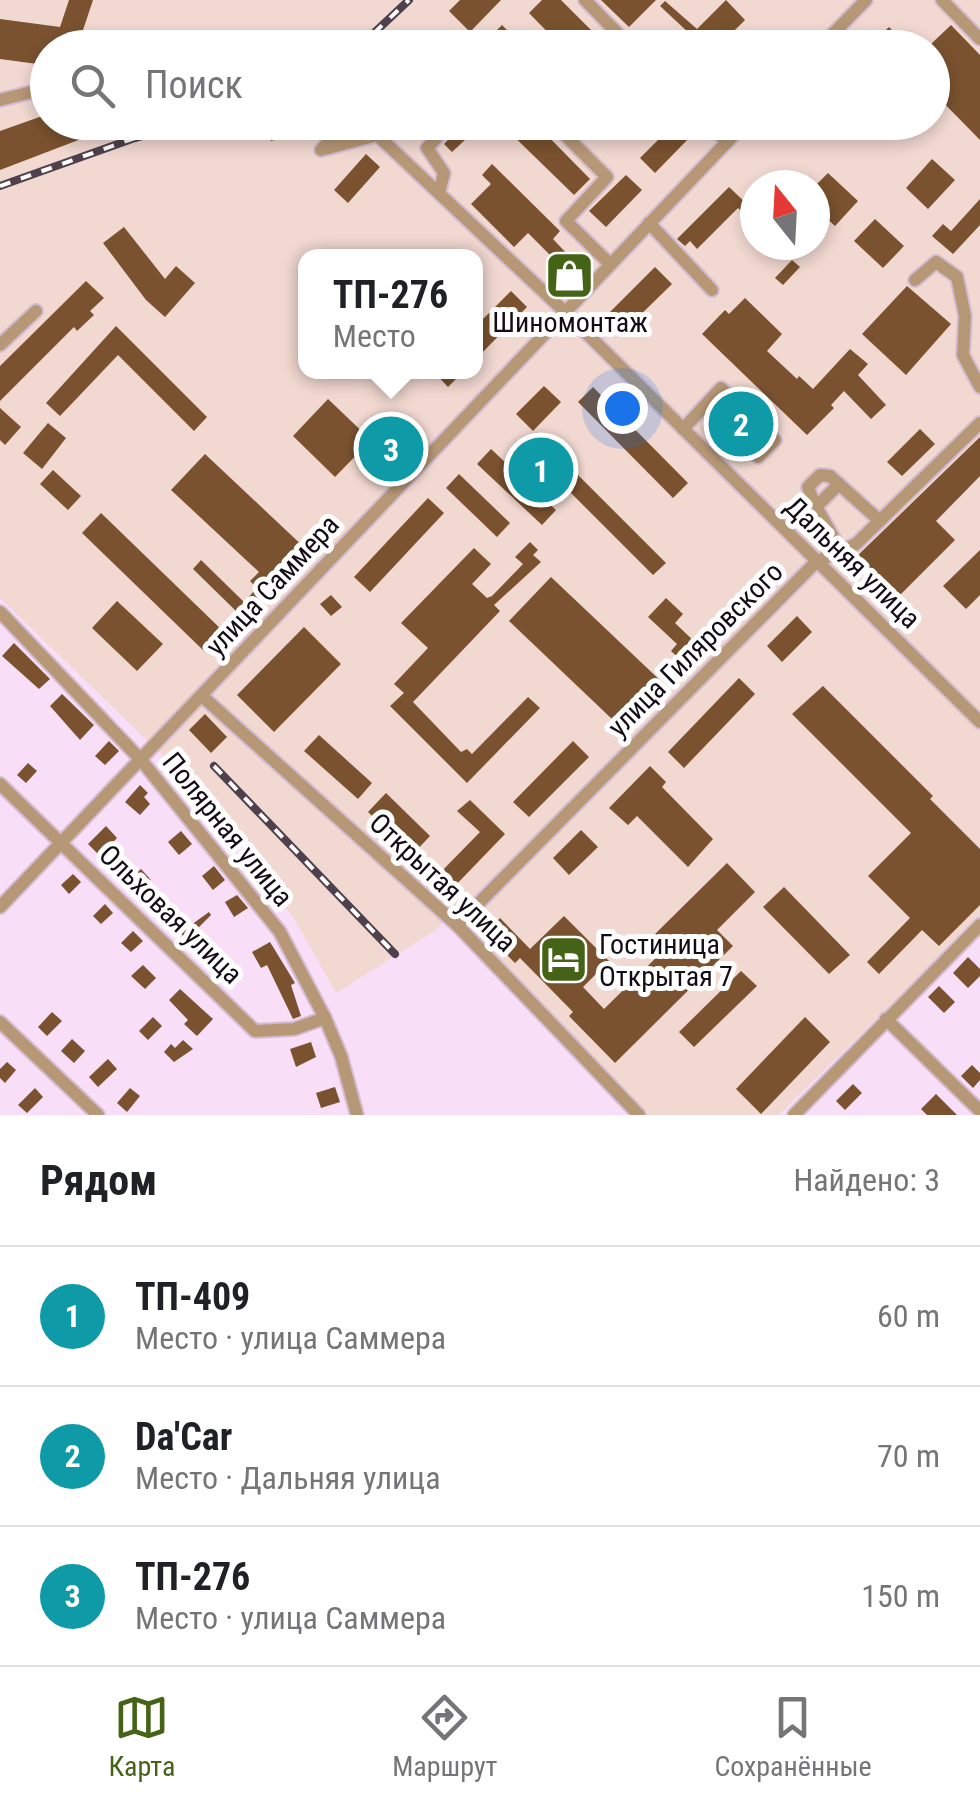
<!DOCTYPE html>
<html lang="ru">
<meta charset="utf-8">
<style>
body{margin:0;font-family:"Roboto Condensed",sans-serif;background:#f6f6f6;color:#202124}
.compass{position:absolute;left:740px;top:170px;width:90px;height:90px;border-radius:50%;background:#fff;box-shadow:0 5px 15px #0003;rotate:342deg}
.you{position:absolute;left:622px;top:408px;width:35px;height:35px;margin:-25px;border:8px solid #fff;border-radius:50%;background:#1a73e8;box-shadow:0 0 0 15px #1a73e833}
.badge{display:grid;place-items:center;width:65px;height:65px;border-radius:50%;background:#456316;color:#fff;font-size:32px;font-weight:700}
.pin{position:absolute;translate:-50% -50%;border:5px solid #fff;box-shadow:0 2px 10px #0006}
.popup{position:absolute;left:298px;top:249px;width:185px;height:130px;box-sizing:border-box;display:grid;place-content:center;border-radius:20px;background:#fff;filter:drop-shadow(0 2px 8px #0005);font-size:32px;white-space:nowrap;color:#757577}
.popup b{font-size:38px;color:#202124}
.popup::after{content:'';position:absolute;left:50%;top:100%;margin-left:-20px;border:20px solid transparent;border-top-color:#fff}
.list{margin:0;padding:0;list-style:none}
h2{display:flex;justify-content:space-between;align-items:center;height:130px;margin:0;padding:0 40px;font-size:42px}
h2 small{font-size:32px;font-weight:400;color:#757577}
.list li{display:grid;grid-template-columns:65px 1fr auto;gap:30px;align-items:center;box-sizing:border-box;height:140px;padding:0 40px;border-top:2px solid #e0e0e0}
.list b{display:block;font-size:38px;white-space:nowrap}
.list p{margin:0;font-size:32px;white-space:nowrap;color:#757577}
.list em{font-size:32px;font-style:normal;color:#757577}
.icon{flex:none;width:55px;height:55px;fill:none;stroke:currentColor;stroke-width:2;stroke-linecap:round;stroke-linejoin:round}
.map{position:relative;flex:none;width:980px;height:1115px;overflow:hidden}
.search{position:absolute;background:#fff;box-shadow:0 5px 15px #0003;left:30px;right:30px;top:30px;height:110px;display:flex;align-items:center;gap:25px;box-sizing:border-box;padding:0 35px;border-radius:55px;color:#757577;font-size:38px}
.sheet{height:550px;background:#fff}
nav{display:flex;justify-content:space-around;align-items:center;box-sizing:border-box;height:140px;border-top:2px solid #e0e0e0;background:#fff;font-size:28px;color:#757577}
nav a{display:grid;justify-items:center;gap:5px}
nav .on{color:#456316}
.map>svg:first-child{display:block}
</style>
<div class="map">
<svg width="980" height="1115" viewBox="0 0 980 1115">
<rect width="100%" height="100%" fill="#f8def6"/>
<path fill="#f1d8d0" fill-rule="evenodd" d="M0 0H980V916L779 1115H646L454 912 434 931 336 993 295 920 174 766 0 598ZM48 48H932V122H48ZM755 185H815V245H755ZM306 256H476V372H306Z"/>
<g fill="#7a522f">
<polygon points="69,0 93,0 77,48 47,48 45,65 0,59 0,19 60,27"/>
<polygon points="460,0 501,0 470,32 449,11"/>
<polygon points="542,0 561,0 609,48 563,48 529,13"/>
<polygon points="601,0 656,0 629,27"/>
<polygon points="726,0 745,20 717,48 678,48 690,34 660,6 665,1 697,29"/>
<polygon points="502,25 516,39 507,48 488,48 484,43"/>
<polygon points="951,25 980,55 980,140 932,91 932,43"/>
<polygon points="889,27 909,48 868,48"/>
<polygon points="48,114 48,122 123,123 0,170 0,131"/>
<polygon points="266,122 328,122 328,125 271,141"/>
<polygon points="499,122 534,122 590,179 574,195"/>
<polygon points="676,122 682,122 693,134 655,173 640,158"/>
<polygon points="458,129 467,138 452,152 444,144"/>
<polygon points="366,154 380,167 348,203 334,190"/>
<polygon points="932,159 955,180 928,209 906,188"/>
<polygon points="492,164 560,231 553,239 569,256 574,255 583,265 565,284 555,274 562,267 528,233 514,247 471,204 491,184 482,175"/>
<polygon points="828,173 858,201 835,226 815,208 815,186"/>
<polygon points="626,175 642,190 606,227 589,211"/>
<polygon points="729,187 748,205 755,198 755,224 738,208 697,249 690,241 685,246 677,239"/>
<polygon points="980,199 980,225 953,254 932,236 943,224 951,231"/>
<polygon points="875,219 904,246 883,268 854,241"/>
<polygon points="124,227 165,279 176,266 195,283 165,317 146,300 103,243"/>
<polygon points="792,260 800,267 783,285 775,278"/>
<polygon points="655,267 672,284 627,328 610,312"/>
<polygon points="86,281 104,298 90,311 94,315 77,331 74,327 0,401 0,366"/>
<polygon points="907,286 951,324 906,375 862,334"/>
<polygon points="511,291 527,307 476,359 476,326"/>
<polygon points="745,298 782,334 767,351 797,379 799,376 813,389 850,349 868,364 858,375 886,405 871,419 844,391 831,405 834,408 807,435 702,334 725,310 729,314"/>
<polygon points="116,326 207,417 194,431 118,355 60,416 46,403"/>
<polygon points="434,372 463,372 448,387"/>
<polygon points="544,386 561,402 533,431 516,414"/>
<polygon points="593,387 688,483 673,498 578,402"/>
<polygon points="328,399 371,440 335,477 293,436"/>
<polygon points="721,402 761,440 758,443 718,406"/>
<polygon points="0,408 21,427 5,445 0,440"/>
<polygon points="48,423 66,438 42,469 23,453"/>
<polygon points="920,429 935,444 902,476 887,462"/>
<polygon points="980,437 980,476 936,521 955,540 895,600 854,559"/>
<polygon points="549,446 666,563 653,575 549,471 532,488 556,510 542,525 477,464 491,449 523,479 540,462 536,458"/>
<polygon points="205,454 307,550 259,601 261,603 240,627 230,618 236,611 193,569 201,560 244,602 257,588 250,581 259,572 171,490"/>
<polygon points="53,470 81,496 68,510 40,484"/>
<polygon points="459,474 510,523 497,537 446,488"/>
<polygon points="428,498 444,513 370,592 354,577"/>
<polygon points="101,513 224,632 205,652 82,533"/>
<polygon points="530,542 538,550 533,555 541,562 494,605 500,611 413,702 461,752 467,749 472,754 528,697 540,708 467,783 390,706 404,693 394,684 428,648 401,623 474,548 491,564 472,584 487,598 492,596 523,564 515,557"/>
<polygon points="980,550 980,595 966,609 943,586"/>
<polygon points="551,577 664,684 614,736 606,728 613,720 509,621"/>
<polygon points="331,595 342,607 331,616 320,604"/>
<polygon points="666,598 683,614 675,623 699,646 683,662 671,651 677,644 648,617"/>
<polygon points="117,601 163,644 137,671 92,628"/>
<polygon points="797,616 812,632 782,662 767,646"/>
<polygon points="304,627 341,664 274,732 237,695"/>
<polygon points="14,643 50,679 39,689 2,656"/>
<polygon points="739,678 755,694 684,768 668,752"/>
<polygon points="823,686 933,796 930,799 980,849 980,905 939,946 922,930 879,974 867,962 910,918 868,876 911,833 792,714"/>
<polygon points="62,694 94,725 80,740 50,706"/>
<polygon points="205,714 227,737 211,753 189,730"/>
<polygon points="319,735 372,783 358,799 304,751"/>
<polygon points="109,741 119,751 105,765 95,756"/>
<polygon points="573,741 589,757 529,817 513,802"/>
<polygon points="28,763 37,771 26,783 17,775"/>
<polygon points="650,766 666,782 662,787 713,839 688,867 637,816 628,825 609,808"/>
<polygon points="140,785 148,793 144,797 150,804 140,815 125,802"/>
<polygon points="386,793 430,836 412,855 368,812"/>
<polygon points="470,800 505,834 451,890 437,876 480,832 457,811"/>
<polygon points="106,826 117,838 100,856 88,844"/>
<polygon points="581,830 598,847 569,875 553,858"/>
<polygon points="181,831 192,844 179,855 168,842"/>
<polygon points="727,863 755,892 717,930 733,946 615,1063 569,1016 573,1012 520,958 515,963 485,933 500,918 530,949 564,916 609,961 583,987 604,1009 667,947 655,934"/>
<polygon points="214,866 225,880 213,890 202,876"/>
<polygon points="141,869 151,880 137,893 127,882"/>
<polygon points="73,874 81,882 69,894 61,885"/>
<polygon points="784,887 850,955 829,974 763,907"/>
<polygon points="237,895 248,908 234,917 225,902"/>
<polygon points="165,900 174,908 162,920 154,911"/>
<polygon points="105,904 113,913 101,924 93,916"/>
<polygon points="209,912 211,915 197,929 203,934 193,945 180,933"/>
<polygon points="133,931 143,941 131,952 121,943"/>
<polygon points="270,942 295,983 291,985 301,1016 293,1019 267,965 261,968 252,952"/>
<polygon points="219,951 228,959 216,971 208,962"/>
<polygon points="968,957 980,969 980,976 968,988 953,973"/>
<polygon points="143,965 156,978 145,989 131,976"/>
<polygon points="741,971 757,986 694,1047 679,1032"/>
<polygon points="939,986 955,1002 944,1013 928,997"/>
<polygon points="180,989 213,1019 197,1036 184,1024 188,1020 169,1000"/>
<polygon points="52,1012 62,1021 47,1036 38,1027"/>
<polygon points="153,1017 162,1026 148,1040 139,1031"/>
<polygon points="805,1017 830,1042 761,1114 736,1089"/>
<polygon points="72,1039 85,1051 74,1063 61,1051"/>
<polygon points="183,1040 193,1049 174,1062 164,1052 171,1044 175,1048"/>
<polygon points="311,1042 316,1057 296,1067 290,1049"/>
<polygon points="108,1059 117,1069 98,1087 89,1077"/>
<polygon points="7,1062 16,1070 5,1083 0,1078 0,1069"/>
<polygon points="972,1065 980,1073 980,1080 973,1088 961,1076"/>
<polygon points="853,1084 862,1093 845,1110 836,1101"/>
<polygon points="335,1087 340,1102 321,1108 316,1093"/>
<polygon points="35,1088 43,1097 27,1113 18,1105"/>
<polygon points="130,1088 140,1096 127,1112 117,1103"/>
<polygon points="936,1094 957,1115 927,1115 921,1109"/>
</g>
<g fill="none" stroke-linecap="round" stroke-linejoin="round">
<defs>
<g id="minor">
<polyline points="585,0 632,48"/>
<polyline points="942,0 980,39"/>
<polyline points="819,48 866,0"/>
<polyline points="0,100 48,88"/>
<polyline points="346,122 321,150 377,135 564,311 980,722"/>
<polyline points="552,122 607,177 566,221 610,264"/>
<polyline points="707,122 727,142"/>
<polyline points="439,193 444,173 427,148 451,122"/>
<polyline points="649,223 712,290"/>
<polyline points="915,280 936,262 957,277 965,316 963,355 980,387"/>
<polyline points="0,345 36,311"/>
<polyline points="683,429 721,388 775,440 758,457 704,406"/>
<polyline points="816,507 839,484"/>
<polyline points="841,551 814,503 808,487 820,475 830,476 880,521"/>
<polyline points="0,612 141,760 280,932 325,1018 341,1056 357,1115"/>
<polyline points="202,696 457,925 639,1115"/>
<polyline points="0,784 255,1031 294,1029 325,1018"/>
<polyline points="0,907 746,122"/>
<polyline points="457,925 816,562 856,544 980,423"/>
<polyline points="886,1019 980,1111"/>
<polyline points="0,1022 98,1115"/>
<polyline points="794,1115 980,925"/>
</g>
</defs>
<use href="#minor" stroke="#d4bcd2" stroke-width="16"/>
<use href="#minor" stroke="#b69876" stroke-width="12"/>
<defs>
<g id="rail">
<polyline points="358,48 409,0"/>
<polyline points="0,186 132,139 193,122"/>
<polyline points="214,766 395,954"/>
</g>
</defs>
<use href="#rail" stroke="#4e414d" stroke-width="8"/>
<use href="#rail" stroke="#fff" stroke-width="4" stroke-dasharray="11" stroke-linecap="butt"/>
</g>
<defs>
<symbol id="shop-square" viewBox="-11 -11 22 22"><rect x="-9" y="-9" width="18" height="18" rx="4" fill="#456316" stroke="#fff"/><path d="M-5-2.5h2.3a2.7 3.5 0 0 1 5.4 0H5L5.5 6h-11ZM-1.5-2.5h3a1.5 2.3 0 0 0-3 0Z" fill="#fff"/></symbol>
<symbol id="hotel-square" viewBox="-11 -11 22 22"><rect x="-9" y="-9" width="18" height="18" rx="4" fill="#456316" stroke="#fff"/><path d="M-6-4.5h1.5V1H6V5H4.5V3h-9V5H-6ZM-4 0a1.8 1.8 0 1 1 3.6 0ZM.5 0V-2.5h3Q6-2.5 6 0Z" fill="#fff"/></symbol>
</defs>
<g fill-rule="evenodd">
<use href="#shop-square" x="542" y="248" width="55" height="55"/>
<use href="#hotel-square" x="536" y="932" width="55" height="55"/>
</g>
<g text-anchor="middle" stroke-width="10" stroke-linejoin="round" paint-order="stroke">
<g font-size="28" fill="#140c14" stroke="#fff">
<text x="570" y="332">Шиномонтаж</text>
<text x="599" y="954" text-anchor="start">Гостиница<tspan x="599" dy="32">Открытая 7</tspan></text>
</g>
<g font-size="28" fill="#140c14" stroke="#fff">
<text transform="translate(853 562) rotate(44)" y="10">Дальняя улица</text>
<text transform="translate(272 585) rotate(-47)" y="10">улица Саммера</text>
<text transform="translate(695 649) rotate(-45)" y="10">улица Гиляровского</text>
<text transform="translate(228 829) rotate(51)" y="10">Полярная улица</text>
<text transform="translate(443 882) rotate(43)" y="10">Открытая улица</text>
<text transform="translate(171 914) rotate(44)" y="10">Ольховая улица</text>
</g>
</g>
</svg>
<svg class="compass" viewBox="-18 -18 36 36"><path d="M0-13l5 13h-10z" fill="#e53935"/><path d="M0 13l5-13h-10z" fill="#757577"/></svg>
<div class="you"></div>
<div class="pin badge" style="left:541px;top:470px;background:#0f9aa8">1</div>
<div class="pin badge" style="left:741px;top:424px;background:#0f9aa8">2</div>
<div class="pin badge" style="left:391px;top:449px;background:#0f9aa8">3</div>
<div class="popup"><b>ТП-276</b>Место</div>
<div class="search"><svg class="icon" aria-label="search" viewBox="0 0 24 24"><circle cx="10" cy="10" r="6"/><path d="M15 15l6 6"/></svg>Поиск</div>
</div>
<section class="sheet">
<h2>Рядом<small>Найдено: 3</small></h2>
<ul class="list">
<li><span class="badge" style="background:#0f9aa8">1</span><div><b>ТП-409</b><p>Место · улица Саммера</p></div><em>60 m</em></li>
<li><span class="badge" style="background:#0f9aa8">2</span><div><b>Da'Car</b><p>Место · Дальняя улица</p></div><em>70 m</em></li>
<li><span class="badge" style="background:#0f9aa8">3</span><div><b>ТП-276</b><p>Место · улица Саммера</p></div><em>150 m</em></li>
</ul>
</section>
<nav>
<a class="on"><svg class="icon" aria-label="map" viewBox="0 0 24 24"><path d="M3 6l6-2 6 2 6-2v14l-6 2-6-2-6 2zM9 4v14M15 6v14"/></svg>Карта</a>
<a><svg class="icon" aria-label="directions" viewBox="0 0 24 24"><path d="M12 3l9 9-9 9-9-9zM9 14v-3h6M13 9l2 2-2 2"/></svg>Маршрут</a>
<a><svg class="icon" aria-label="saved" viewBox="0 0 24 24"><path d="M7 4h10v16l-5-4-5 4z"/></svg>Сохранённые</a>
</nav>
